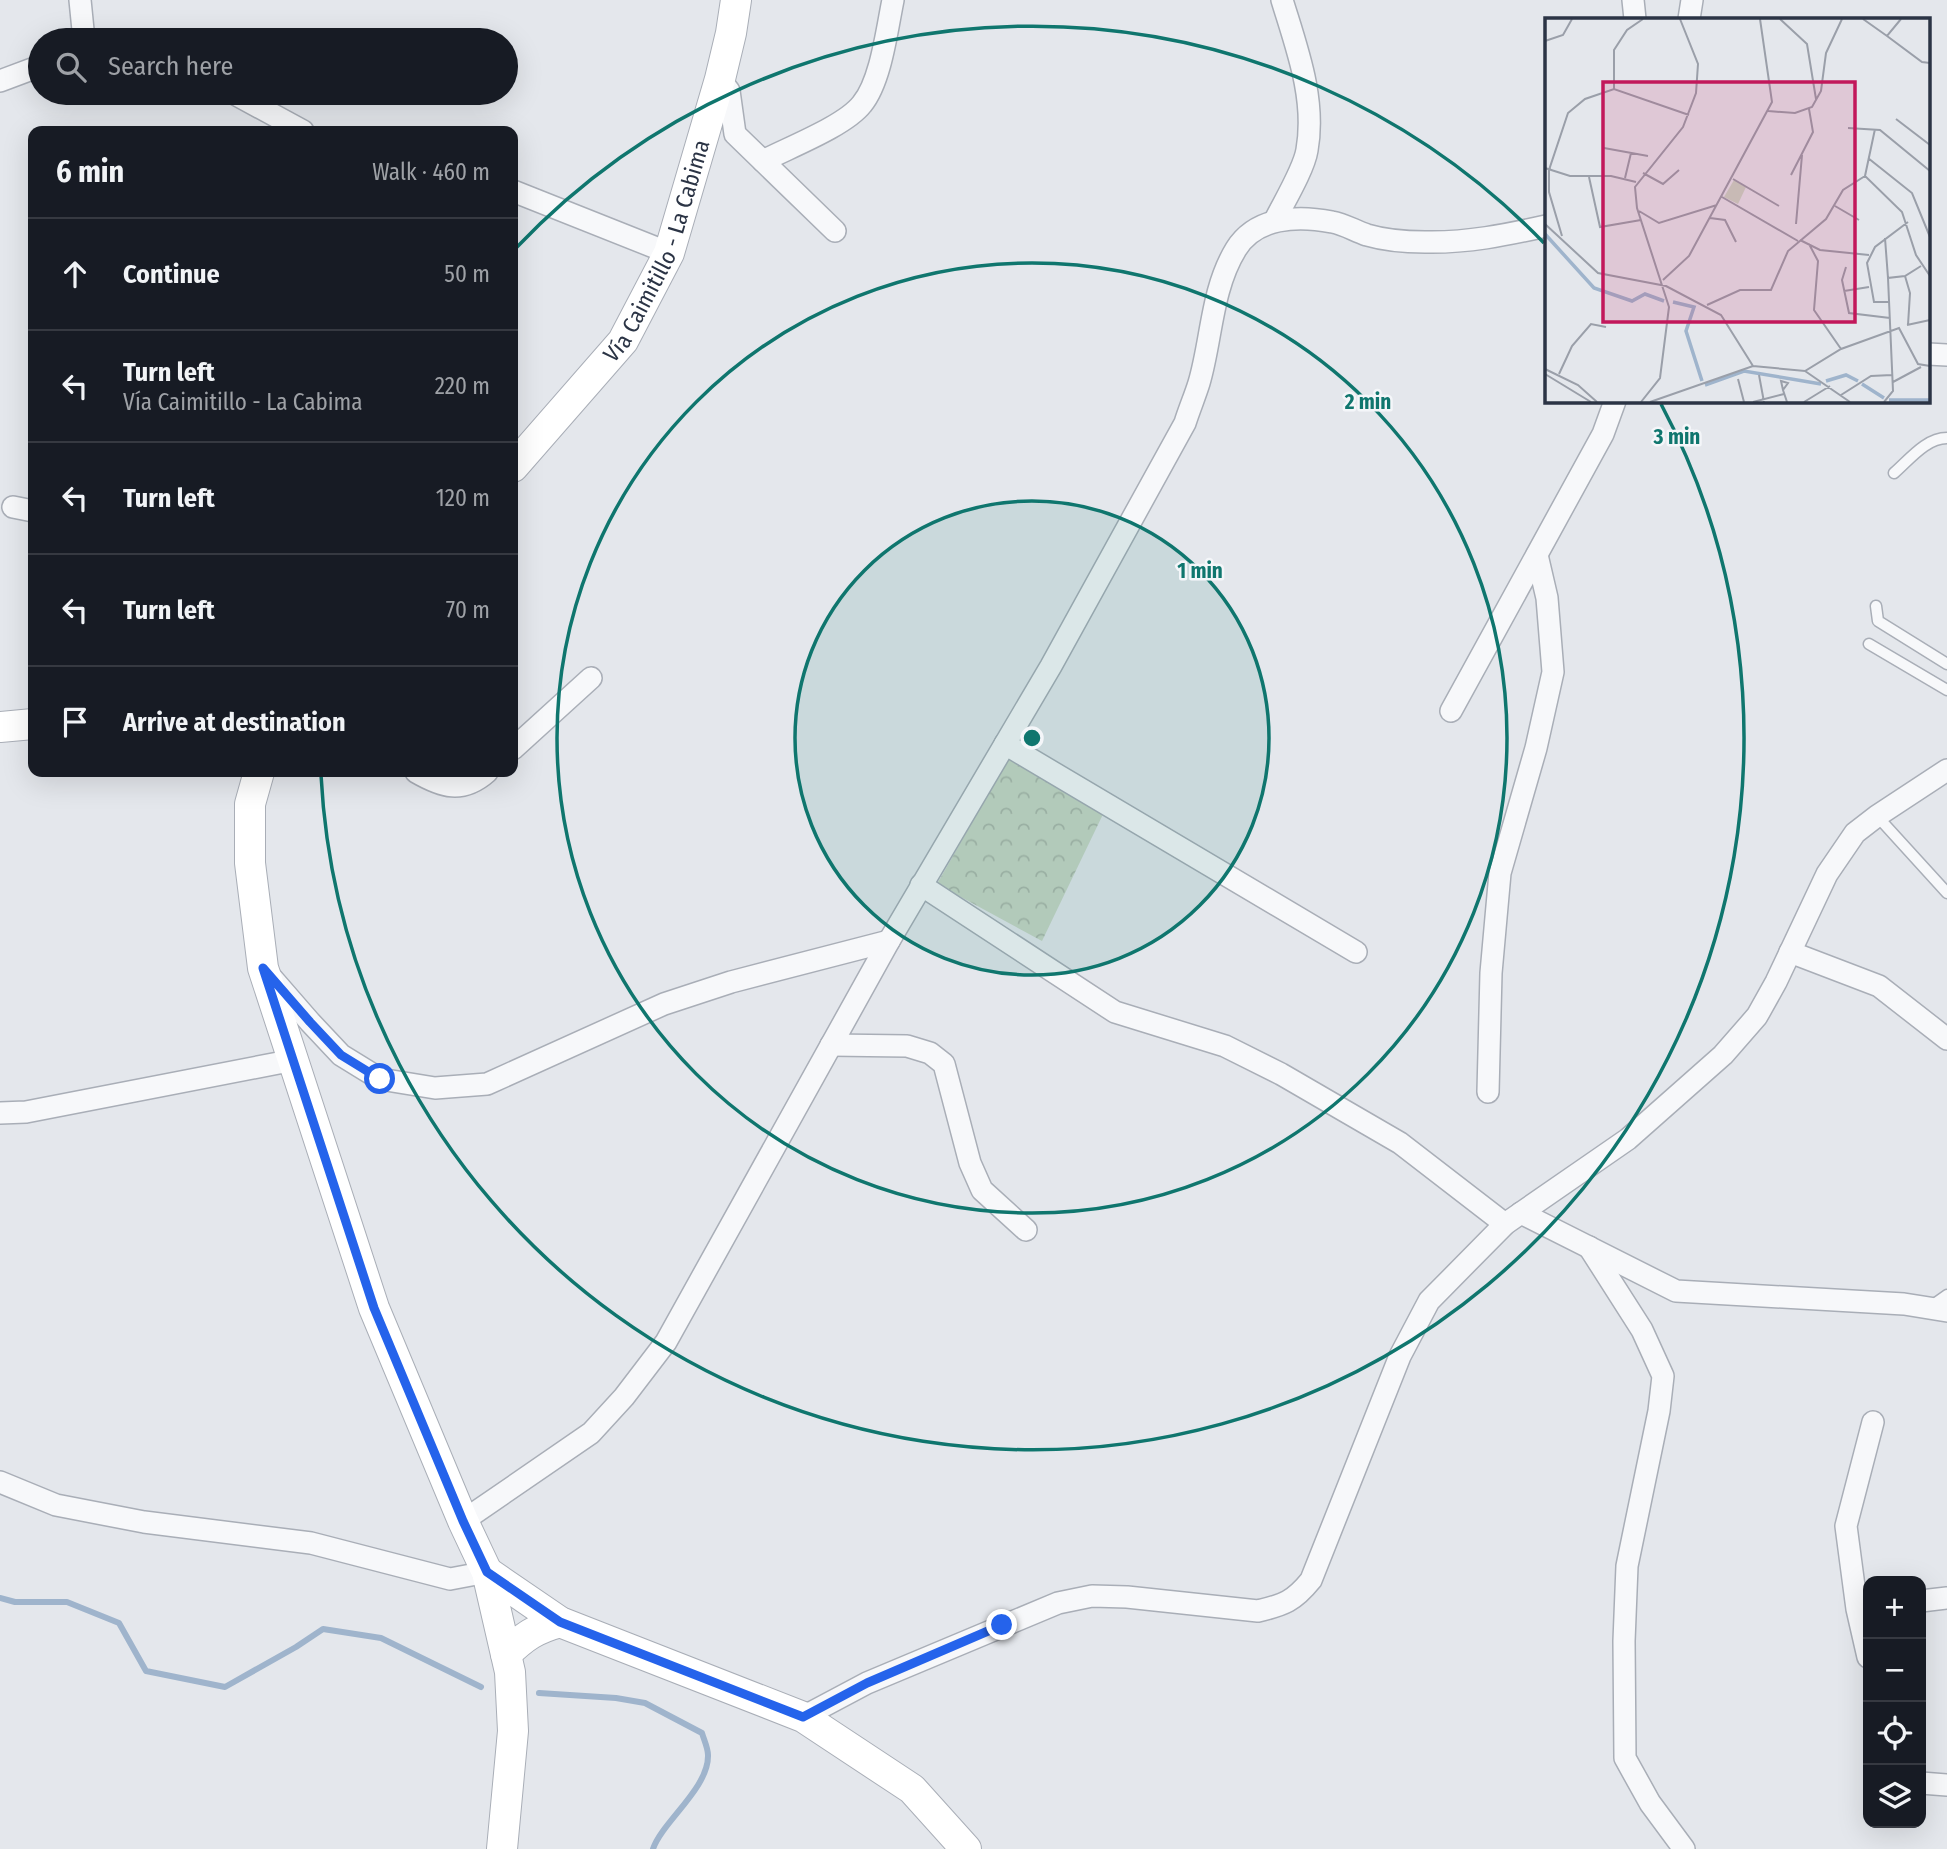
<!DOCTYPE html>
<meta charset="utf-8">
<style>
body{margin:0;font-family:"Fira Sans Condensed",sans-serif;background:#20242c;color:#f1f3f6}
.controls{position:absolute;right:21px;bottom:21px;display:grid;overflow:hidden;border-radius:14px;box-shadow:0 7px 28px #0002}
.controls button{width:63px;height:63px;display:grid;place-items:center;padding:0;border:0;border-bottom:2px solid #363941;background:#171b24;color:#f1f3f6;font:35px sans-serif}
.stop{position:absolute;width:21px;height:21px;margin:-16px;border:5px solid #2563eb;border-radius:50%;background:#fff}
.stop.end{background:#2563eb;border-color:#fff;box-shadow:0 2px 7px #0008}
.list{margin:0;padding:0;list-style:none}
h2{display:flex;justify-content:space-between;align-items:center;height:91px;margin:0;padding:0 28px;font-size:30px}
h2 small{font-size:23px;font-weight:400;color:#9ea1a6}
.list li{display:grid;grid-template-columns:46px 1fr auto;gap:21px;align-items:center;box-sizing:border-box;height:112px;padding:0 28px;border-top:2px solid #363941}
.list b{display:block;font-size:26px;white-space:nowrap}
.list p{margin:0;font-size:23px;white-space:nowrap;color:#9ea1a6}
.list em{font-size:23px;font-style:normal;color:#9ea1a6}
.icon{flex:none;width:38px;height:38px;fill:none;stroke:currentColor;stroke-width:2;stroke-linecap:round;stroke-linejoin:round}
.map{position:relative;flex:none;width:1947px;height:1849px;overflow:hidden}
.search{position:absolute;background:#171b24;box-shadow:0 7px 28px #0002;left:28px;top:28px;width:490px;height:77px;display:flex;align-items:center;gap:18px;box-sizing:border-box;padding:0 24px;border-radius:38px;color:#9ea1a6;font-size:26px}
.panel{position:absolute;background:#171b24;box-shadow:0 7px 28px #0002;left:28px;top:126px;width:490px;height:651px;border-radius:14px}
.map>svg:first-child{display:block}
</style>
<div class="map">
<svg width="1947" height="1849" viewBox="0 0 1947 1849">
<defs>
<pattern id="forest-crowns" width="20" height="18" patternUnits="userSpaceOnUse" patternTransform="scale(1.75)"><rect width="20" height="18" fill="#c9d6c5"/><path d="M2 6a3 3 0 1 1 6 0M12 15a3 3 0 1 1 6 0" fill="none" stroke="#adb8ab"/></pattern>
</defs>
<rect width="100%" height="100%" fill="#e4e7ec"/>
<polygon fill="url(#forest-crowns)" points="1011,754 1106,808 1042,941 937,884"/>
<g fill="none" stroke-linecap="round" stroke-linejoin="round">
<g stroke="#9fb4cc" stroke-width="6">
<polyline points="0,1598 15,1602 67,1602 119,1623 146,1671 225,1687 296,1647 323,1629 381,1638 481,1687"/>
<path d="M539 1693 616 1698 645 1703 702 1733C704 1740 708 1748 708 1755 709 1788 662 1822 653 1849"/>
</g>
<defs>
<g id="lane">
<path d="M1894 473C1910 459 1926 438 1947 438"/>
<polyline points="1876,606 1878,621 1947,664"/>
<polyline points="1869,644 1947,690"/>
<polyline points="1877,816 1947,893"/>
<polyline points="1930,1307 1947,1295"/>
</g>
<g id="street">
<polyline points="80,0 84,40"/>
<polyline points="1633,0 1635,19"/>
<polyline points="1689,19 1692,0"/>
<polyline points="720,79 729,91 735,134 835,231"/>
<polyline points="0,81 40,66"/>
<polyline points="233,93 303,131"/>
<path d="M763 161C790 147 845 126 862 104 881 81 887 29 893 0"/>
<polyline points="513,191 669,253"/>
<path d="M1275 220C1284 202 1304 169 1307 150 1316 99 1297 49 1282 0"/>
<polyline points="1928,354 1947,355"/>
<polyline points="13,507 33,511"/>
<polyline points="1451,711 1603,434 1615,401"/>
<polyline points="1005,744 1356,952"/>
<polyline points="513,749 591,678"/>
<path d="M416 772C442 787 462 794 487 772"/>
<polyline points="921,885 1115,1012 1225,1046 1281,1074 1400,1143 1505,1224"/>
<polyline points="1790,952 1879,986 1947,1039"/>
<polyline points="270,976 310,1022 341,1055 380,1079 435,1088 487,1084 664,1004 731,982 889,941"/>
<polyline points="831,1045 907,1046 930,1053 944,1064 970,1163 982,1190 1026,1230"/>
<polyline points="1488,1092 1491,973 1500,873 1536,748 1553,672 1547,598 1537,555"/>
<polyline points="0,1113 26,1112 294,1060"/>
<polyline points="1521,1213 1676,1291 1904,1304 1947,1311"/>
<polyline points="1589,1247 1642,1330 1663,1376 1659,1411 1627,1566 1624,1641 1625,1758 1650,1803 1684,1849"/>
<polyline points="0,1482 56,1505 144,1522 311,1543 450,1579 487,1572"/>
<path d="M463 1521 591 1433 624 1397 666 1342 889 941 1051 666 1185 423C1189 410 1195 396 1199 383 1212 339 1211 290 1236 249 1256 217 1297 215 1332 222 1344 224 1355 231 1367 235 1384 240 1407 242 1425 242 1467 243 1506 235 1546 226"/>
<polyline points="1921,1601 1947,1598"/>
<polyline points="1868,1657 1857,1609 1846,1526 1873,1422"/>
<path d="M803 1717 867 1683 1058 1603 1092 1596 1127 1597 1258 1611C1284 1605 1294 1601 1311 1580L1400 1356 1429 1301 1505 1224 1628 1139 1723 1055 1757 1016 1776 982 1827 874 1855 833 1877 816 1947 770"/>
<polyline points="1921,1783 1947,1785"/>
</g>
<g id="secondary">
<path id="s1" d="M513 467 623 341 669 253 720 79 731 33 736 0"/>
<polyline points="0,727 33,724"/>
<polyline points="259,772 250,804 250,863 263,968 374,1308 463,1521 487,1572 510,1672 513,1731 502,1849"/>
<polyline points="487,1572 560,1622 803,1717 912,1789 966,1849"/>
<path d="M506 1654C525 1636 535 1629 560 1622"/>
</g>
</defs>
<use href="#lane" stroke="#a9aeb7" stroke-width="13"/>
<use href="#street" stroke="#a9aeb7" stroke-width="24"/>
<use href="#secondary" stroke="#a9aeb7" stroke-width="32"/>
<use href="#lane" stroke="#f7f8fa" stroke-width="10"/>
<use href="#street" stroke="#f7f8fa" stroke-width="21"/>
<use href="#secondary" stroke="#fff" stroke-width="30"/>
</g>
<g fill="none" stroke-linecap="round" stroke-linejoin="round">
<polyline stroke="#2563eb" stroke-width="9" points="380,1079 341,1055 310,1022 263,968 374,1308 463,1521 487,1572 560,1622 803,1717 867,1683 1002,1625"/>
</g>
<circle cx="1032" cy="738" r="237" fill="#0f766e" fill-opacity=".12"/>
<g fill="none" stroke="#0f766e" stroke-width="3.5">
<circle cx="1032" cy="738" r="237"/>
<circle cx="1032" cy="738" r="475"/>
<path d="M516 248A712 712 0 0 1 1544 243M1661 404A712 712 0 1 1 321 775"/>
</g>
<g text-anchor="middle" stroke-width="5" stroke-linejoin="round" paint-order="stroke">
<g font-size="23" fill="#2b3445" stroke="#f4f6f9">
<text dy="8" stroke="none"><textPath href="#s1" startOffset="264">Vía Caimitillo - La Cabima</textPath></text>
</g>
</g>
<g transform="translate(1545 18)">
<rect width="385" height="385" fill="#e4e7ec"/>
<path d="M189 162 201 169 193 186 179 179Z" fill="#c9d6c5"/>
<path fill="none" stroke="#9fb4cc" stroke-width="3.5" d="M0 216 49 270 87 283 100 276 119 283M128 284 149 289 141 313 157 363M281 363 301 357 313 363M317 366 339 380M160 367 199 353 276 366M344 382H385"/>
<path fill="none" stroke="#9a9fa9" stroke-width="2" d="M235 1 262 26 271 81M318 1 342 18 356 1M342 18 377 44 385 45M0 23 18 17 27 1M69 71V32L82 12 98 1M223 93 250 95 267 89 276 73 281 35 297 1M351 101 385 127M303 110 335 112 385 153M330 111 320 158 357 194 371 237 385 258M59 130 103 138M323 140 367 175 385 219M0 150 25 158H66L91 164M98 155 118 166 134 152M246 157 268 114 264 91M44 159 55 209 96 202M80 160 86 135M188 161 234 188M177 179 253 223M290 188 314 202M94 193 114 205 172 187M165 200 180 202 191 224M0 206 53 255 121 268 176 297 208 348M251 206 257 137M17 218 4 174V152L23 95 40 81 69 71 144 97M340 220 343 260M255 222 275 232 324 237M264 226 273 243 269 292 296 331M301 249 297 262 304 295 345 300M360 258 365 275 363 307M118 262 144 238 227 84 215 1M299 273 324 269M344 284H329L322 245 330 229 363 204M162 287 195 272H226L243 233 281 201 298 172 320 158M362 307 385 302M0 351 33 367 52 384M260 353 305 384M0 356 46 384M14 356 27 328 46 306 61 309M214 357 219 384M193 361 199 384M348 364 376 349M238 372 243 365 236 363 238 372 242 384M296 377 326 358 347 357M96 384 115 360 124 289 92 190 90 169 138 109 151 75 153 46 135 1M105 384 208 348 260 353 296 331 354 310 373 346 385 348M208 384 239 376M259 384 285 368M339 384 348 373 343 260 360 258 376 248"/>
<path fill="#c2185b" fill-opacity="0.15" stroke="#c2185b" stroke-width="3.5" d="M58 64H310V304H58Z"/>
<rect width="385" height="385" fill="none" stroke="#2b3445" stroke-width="3.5"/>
</g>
<circle cx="1032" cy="738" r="10" fill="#0f766e" stroke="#f4f6f9" stroke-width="3.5"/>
<g font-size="21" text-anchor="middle" font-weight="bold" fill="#0f766e" stroke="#f4f6f9" stroke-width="5" stroke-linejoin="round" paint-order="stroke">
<text x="1368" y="409">2 min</text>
<text x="1677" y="444">3 min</text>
<text x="1200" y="578">1 min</text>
</g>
</svg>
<div class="controls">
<button>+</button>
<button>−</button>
<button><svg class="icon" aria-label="locate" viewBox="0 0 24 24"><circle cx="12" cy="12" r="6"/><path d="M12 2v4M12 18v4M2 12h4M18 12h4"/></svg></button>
<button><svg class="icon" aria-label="layers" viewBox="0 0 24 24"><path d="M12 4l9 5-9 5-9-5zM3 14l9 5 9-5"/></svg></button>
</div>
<div class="stop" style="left:380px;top:1079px"></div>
<div class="stop end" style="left:1002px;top:1625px"></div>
<div class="search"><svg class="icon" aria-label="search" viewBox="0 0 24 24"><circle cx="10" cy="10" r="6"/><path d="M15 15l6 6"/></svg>Search here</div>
<section class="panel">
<h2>6 min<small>Walk · 460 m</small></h2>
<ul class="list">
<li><svg class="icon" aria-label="ahead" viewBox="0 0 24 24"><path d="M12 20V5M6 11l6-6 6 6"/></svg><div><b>Continue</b></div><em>50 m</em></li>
<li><svg class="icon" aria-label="left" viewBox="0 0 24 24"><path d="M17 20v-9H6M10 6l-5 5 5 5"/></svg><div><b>Turn left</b><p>Vía Caimitillo - La Cabima</p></div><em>220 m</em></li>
<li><svg class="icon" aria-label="left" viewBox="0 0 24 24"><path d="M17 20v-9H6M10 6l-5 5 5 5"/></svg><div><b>Turn left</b></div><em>120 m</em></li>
<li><svg class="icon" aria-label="left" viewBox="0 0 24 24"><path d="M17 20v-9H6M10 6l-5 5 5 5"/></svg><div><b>Turn left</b></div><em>70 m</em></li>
<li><svg class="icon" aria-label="arrive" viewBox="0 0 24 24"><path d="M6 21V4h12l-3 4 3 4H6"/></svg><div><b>Arrive at destination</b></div></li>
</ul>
</section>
</div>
